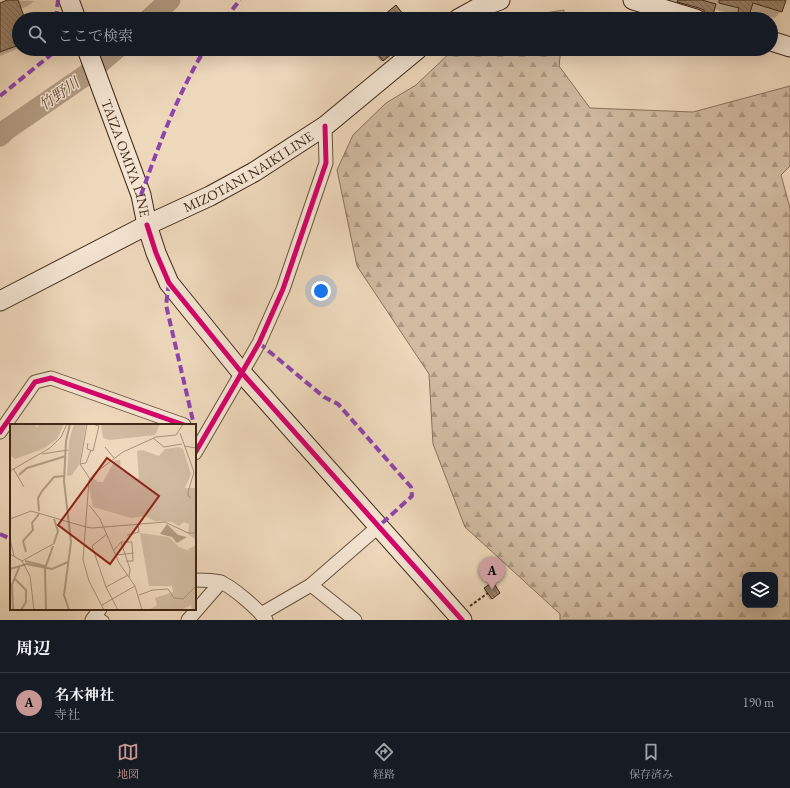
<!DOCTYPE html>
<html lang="ja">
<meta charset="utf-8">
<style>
body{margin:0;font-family:"EB Garamond","Noto Serif JP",serif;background:#20242c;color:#f1f3f6}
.controls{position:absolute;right:12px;bottom:12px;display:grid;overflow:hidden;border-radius:8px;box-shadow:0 4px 16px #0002}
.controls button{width:36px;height:36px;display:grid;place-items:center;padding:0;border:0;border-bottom:1px solid #363941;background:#171b24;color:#f1f3f6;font:20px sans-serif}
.you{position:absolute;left:321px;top:291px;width:14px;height:14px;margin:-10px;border:3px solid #fff;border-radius:50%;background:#1a73e8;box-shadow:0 0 0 6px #1a73e833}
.badge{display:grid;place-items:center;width:26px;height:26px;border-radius:50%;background:#c59692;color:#111;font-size:13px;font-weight:700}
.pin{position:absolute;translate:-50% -33px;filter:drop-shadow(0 1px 2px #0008)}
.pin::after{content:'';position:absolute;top:21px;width:14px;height:12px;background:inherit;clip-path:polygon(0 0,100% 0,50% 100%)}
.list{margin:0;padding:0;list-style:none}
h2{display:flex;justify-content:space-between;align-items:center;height:52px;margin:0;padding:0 16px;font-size:17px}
h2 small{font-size:13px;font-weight:400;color:#9ea1a6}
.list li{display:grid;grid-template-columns:26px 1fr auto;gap:12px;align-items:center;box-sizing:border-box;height:60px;padding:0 16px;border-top:1px solid #363941}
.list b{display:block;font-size:15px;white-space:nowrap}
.list p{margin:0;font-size:13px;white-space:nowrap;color:#9ea1a6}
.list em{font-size:13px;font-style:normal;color:#9ea1a6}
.icon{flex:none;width:22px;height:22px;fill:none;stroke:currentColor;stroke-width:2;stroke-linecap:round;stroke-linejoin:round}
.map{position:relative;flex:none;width:790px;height:620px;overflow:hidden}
.search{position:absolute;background:#171b24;box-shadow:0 4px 16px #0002;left:12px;right:12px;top:12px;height:44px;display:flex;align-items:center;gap:10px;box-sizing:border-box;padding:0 14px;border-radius:22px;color:#9ea1a6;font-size:15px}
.sheet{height:112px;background:#171b24}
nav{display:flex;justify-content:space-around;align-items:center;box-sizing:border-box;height:56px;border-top:1px solid #363941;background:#171b24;font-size:11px;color:#9ea1a6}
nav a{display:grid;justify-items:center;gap:2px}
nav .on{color:#c59692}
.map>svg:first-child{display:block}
</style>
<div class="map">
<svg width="790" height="620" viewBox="0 0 790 620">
<defs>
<pattern id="forest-firs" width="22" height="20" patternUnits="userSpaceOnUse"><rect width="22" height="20" fill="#d1bba1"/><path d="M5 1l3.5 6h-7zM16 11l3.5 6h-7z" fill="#ab9882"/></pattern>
<pattern id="building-back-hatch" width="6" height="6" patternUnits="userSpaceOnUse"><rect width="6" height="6" fill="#9b846d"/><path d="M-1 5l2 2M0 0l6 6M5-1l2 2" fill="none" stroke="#806c59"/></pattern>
</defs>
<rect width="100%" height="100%" fill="#efd9bd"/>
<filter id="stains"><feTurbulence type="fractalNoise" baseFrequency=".005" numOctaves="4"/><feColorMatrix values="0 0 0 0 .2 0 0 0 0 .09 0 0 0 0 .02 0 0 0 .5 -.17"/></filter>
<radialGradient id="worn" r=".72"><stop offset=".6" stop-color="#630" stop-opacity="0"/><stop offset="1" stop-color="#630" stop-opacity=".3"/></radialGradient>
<g fill="url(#forest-firs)" stroke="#88725c" fill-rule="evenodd">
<polygon points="564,10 563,19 507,19"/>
<path d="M454 49H561L559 66 590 108 693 112 790 86V166L781 175 790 208V620H560V614L465 527 433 444 429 374 357 266 337 170 353 135 386 103 416 85ZM745 575H775V605H745Z"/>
</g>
<g fill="#0003">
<polygon points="5,0 34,1 28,6 20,9 24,19 19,19 19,48 0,56 0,4 6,2"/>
<polygon points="642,0 778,0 781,11 775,18 750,11 747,19 732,19 733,15 714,9 712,14 708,19 700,19"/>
<polygon points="381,49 386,49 390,54 381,62 375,54"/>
<polygon points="485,589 498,594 490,600 484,591"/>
</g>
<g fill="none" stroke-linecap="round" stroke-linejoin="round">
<g stroke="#b39d84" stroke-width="21">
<polyline points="149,19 170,0"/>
<polyline points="0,136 6,130 86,75 116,49"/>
</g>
</g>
<g fill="url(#building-back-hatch)" stroke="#3f2816">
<polygon points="7,0 18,0 25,19 19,19 19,45 0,52 0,3"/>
<polygon points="678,0 702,0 716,4 713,15 704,12 704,10 699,8 677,2"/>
<polygon points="719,0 786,0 782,12 753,3 748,19 736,19 739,8 719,3"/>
<polygon points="396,5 407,19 379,19"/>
<polygon points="373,49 388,49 392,54 383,61"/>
<polygon points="493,582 500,593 492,599 484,588"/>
</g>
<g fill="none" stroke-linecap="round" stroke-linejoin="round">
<defs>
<polyline id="lane" points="96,614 105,620"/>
<g id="street">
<polyline points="0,432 35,382 51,378 184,425"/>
<polyline points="195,453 259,343 283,289 326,163 325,126"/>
<path d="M195 580C203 580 213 580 220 582 232 586 259 610 266 620"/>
<polyline points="311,585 355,620"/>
<polyline points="261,614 311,585 379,526"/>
<polyline points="92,620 100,609"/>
<polyline points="188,620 221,582"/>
</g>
<g id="secondary">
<polyline points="69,0 76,19"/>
<polyline points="633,0 696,19"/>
<polyline points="458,19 478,8 500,0"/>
<polyline points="771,41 790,47"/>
<path id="s1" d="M87 49 141 195 147 225 156 253 169 283 242 373 462 620"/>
<path id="s2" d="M0 301 147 225 210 196 254 172 325 126 418 49"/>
</g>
</defs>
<use href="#lane" stroke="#6b5440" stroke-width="9"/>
<use href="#street" stroke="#6b5440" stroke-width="15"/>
<use href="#secondary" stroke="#3f2816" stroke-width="21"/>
<polyline stroke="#3f2816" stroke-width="2" stroke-dasharray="3 2" stroke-linecap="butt" points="470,606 488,593"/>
<use href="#lane" stroke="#f5e6d4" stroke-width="7"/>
<use href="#street" stroke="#f5e6d4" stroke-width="13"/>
<use href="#secondary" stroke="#f5e6d4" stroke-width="19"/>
<g stroke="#8e44ad" stroke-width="4" stroke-dasharray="8 4" stroke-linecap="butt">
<polyline points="56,19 58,0"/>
<polyline points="225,19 240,0"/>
<polyline points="0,96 58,49"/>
<path d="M141 195C159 145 177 95 205 49"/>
<polyline points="169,283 166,305 194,425"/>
<polyline points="259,343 324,397 338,404 411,487 412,496 379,526"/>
<polyline points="0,534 11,539"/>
</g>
<defs>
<g id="cycleway">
<polyline points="147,225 156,253 169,283 242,373 462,620"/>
<polyline points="0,432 35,382 51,378 184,425"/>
<polyline points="195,453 259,343 283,289 326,163 325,126"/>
</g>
</defs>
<use href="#cycleway" stroke="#f5e6d4" stroke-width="8"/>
<use href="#cycleway" stroke="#d6006c" stroke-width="5"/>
</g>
<g text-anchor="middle" stroke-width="3" stroke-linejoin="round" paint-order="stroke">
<g font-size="14" fill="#3f2816" stroke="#f5e6d4">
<text dy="5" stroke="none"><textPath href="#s1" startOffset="116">TAIZA OMIYA LINE</textPath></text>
<text dy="5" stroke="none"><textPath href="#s2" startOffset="280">MIZOTANI NAIKI LINE</textPath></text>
</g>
<g font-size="15" font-style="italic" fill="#624b37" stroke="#f5e6d4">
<text transform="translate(59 94) rotate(-35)" y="5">竹野川</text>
</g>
</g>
<g transform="translate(10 424)">
<rect width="186" height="186" fill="#efd9bd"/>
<path d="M64 0H76L69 41 62 51 57 52 59 17Z" fill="#d1bba1"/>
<path d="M0 0H25L27 4 28 0H54L47 15 33 25 5 35 0 31ZM91 0H150L145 11 100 16 93 14ZM169 23 173 25 181 50 175 64H186V116L178 110 179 100 174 98 169 102 162 98 145 97 135 92 121 94 83 83 79 62 83 54 88 58H93L105 36H110L111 46 126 55 129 54 127 27 132 26 149 32 155 25ZM130 109 159 113 169 123 177 126 186 121V185L182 186 181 181 171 186H139L147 181 145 174 163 168 162 162H139Z" fill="#d1bba1"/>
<path d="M157 100 168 111 177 113 167 119 162 113 150 110Z" fill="#b39d84"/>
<path fill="none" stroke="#b39d84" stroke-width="2" d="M9 51 17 44 56 32M29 87 28 74 32 67 44 53 54 52M44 95 48 107 44 119M16 128 13 117 23 106 22 99 29 90M15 137 35 142M0 145 17 140 42 145 58 138M5 155 16 166V178L11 186M3 186 2 161 10 141M36 186 35 145 43 122M59 186 54 171 61 118 54 57 56 17 60 0"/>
<path fill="none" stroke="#a9927a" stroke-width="1" d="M77 0 70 40 76 39 81 26M170 9 184 48 178 68V72L181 74M143 14 154 23 172 20M78 19 77 25 83 27 89 2 83 0M174 22 186 24M95 23 104 34M32 30 58 26M70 40 80 55M3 44 14 63M0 47 40 24 51 13 57 0M79 81 90 95 109 139 125 162 132 186M0 95 21 87 76 103M76 103 82 104 155 98 178 109H186M97 110 82 122 96 163 108 186M117 111 129 108 128 100M0 115 4 132M111 118 120 145 119 153M104 126 111 118H122L123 137H116M0 130 12 137 20 152 24 186M106 131 124 129M12 137 45 119M96 163 118 151M129 171 143 166 158 165 164 174 173 175 186 162M92 181 125 162M94 186 79 157 73 136 79 56 85 49 113 28 146 13 166 11 173 0"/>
<path fill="#8f2418" fill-opacity="0.15" stroke="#8f2418" stroke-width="2" d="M97 34 149 72 100 140 48 101Z"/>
<rect width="186" height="186" fill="none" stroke="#3f2816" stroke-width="2"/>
</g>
<rect width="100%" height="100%" filter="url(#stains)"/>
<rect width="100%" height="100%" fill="url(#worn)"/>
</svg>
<div class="controls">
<button><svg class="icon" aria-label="layers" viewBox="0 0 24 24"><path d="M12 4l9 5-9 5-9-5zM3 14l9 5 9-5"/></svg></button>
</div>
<div class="you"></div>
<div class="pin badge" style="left:492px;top:590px">A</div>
<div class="search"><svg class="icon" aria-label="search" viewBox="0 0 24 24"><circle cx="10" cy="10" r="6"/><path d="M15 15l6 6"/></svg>ここで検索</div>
</div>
<section class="sheet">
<h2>周辺<small></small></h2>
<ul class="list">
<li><span class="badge">A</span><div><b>名木神社</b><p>寺社</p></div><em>190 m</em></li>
</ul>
</section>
<nav>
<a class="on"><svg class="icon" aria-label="map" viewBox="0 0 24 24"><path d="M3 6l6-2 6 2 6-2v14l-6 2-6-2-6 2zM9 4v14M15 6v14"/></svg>地図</a>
<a><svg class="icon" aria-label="directions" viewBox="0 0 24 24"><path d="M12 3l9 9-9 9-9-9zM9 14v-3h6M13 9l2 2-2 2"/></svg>経路</a>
<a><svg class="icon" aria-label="saved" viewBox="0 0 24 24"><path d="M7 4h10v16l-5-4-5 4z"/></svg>保存済み</a>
</nav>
